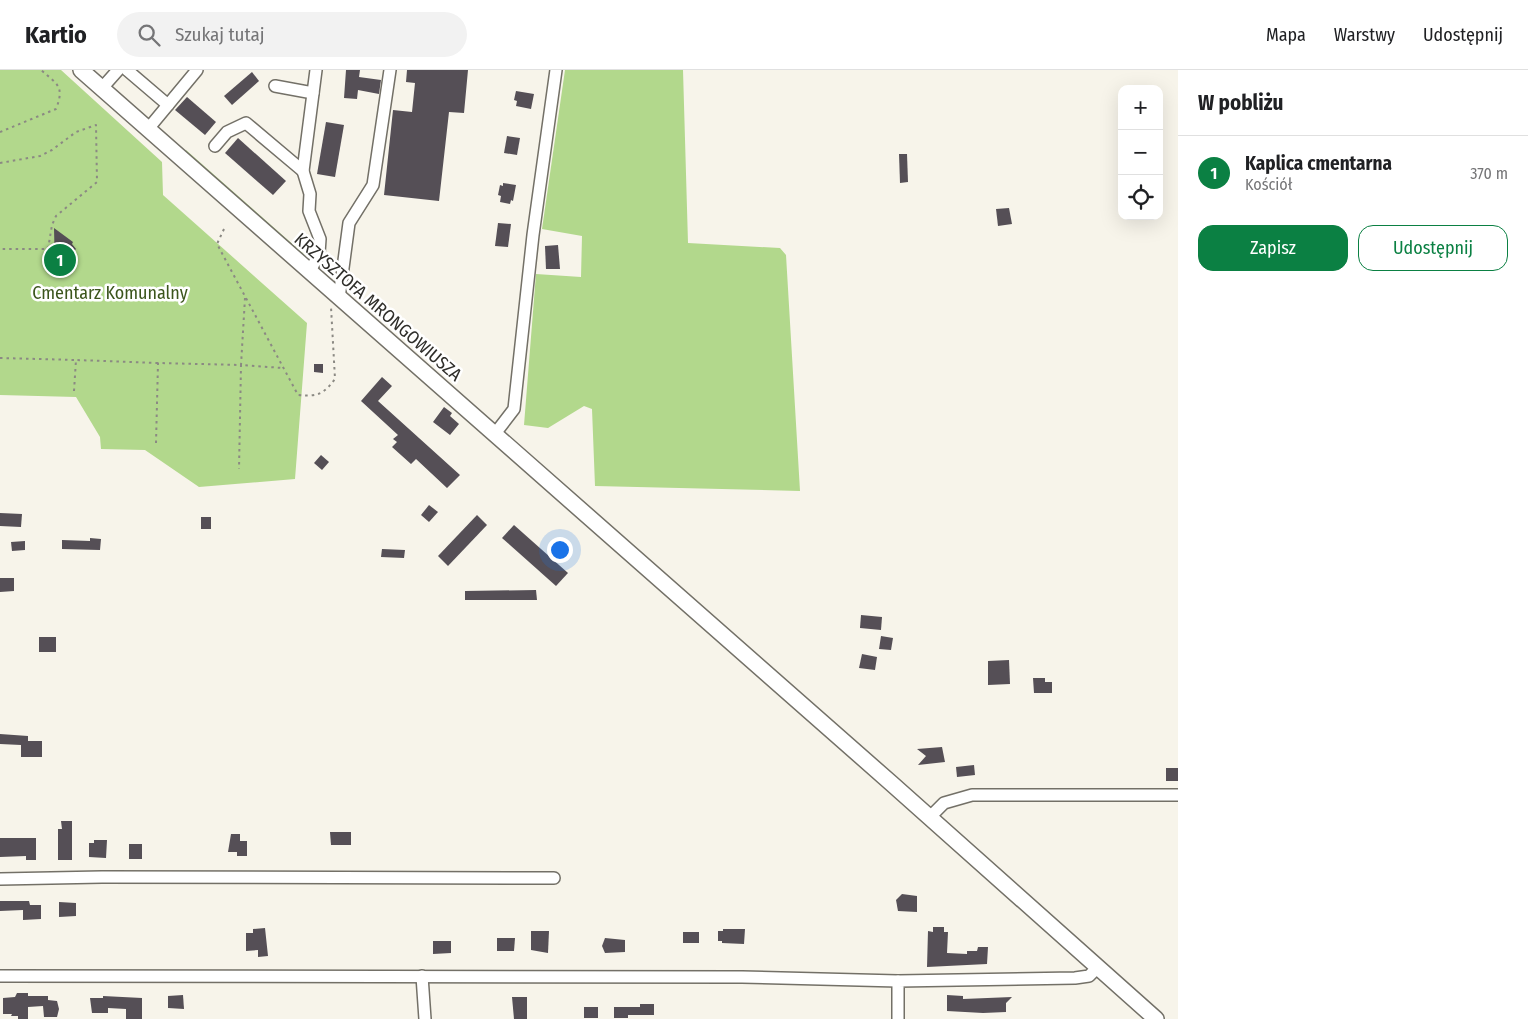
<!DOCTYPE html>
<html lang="pl">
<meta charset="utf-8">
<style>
body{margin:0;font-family:"Fira Sans Condensed",sans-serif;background:#f2f2f2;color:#202124}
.controls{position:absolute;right:15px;top:15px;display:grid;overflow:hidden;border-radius:10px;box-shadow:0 5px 20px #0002}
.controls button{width:45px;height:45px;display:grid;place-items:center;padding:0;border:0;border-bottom:1px solid #e0e0e0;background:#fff;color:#202124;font:25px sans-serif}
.you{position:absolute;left:559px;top:479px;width:18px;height:18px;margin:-12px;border:4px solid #fff;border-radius:50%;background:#1a73e8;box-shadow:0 0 0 8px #1a73e833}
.badge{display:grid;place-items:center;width:32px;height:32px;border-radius:50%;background:#0b8043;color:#fff;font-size:16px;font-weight:700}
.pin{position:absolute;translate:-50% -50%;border:2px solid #fff;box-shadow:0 1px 5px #0006}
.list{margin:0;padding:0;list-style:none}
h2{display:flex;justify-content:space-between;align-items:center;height:65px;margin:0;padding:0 20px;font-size:21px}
h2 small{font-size:16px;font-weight:400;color:#757577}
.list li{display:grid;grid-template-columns:32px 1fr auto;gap:15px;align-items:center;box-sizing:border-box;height:75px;padding:0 20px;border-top:1px solid #e0e0e0}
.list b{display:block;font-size:19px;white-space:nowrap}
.list p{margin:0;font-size:16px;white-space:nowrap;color:#757577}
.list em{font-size:16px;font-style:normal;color:#757577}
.actions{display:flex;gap:10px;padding:15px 20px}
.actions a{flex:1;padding:11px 0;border:1px solid #0b8043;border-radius:15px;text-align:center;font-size:18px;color:#0b8043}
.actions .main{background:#0b8043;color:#fff}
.icon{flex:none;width:28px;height:28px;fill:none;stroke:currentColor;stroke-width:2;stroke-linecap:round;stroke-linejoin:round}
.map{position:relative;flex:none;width:1178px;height:949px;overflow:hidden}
header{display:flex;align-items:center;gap:30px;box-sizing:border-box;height:70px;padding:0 25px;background:#fff;border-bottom:1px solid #e0e0e0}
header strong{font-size:24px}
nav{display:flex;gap:28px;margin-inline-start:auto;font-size:18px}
.search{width:350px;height:45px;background:#f2f2f2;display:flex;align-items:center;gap:12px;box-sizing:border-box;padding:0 18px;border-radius:28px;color:#757577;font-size:19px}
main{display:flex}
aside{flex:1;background:#fff}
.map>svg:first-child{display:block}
</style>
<header>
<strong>Kartio</strong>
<div class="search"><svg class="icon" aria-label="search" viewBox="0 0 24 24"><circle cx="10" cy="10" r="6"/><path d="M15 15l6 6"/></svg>Szukaj tutaj</div>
<nav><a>Mapa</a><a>Warstwy</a><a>Udostępnij</a></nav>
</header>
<main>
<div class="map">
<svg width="1178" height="949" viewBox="0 0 1178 949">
<rect width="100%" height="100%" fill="#f7f4ea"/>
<g fill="#b2d88c">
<polygon points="0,0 61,0 162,92 163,125 307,253 295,409 199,417 145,380 101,379 100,367 76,327 0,325"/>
<polygon points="565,0 683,0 688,173 780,178 786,185 800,421 595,416 592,339 584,336 548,358 524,355 536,204 581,207 582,166 542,159"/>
<polygon points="186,80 306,186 300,184 185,82"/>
</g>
<g fill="#554f56">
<polygon points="346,0 360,0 359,7 381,10 379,24 358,20 357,29 344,28"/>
<polygon points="407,0 468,0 464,43 449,42 439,131 384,125 393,40 412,42 415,13 406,12"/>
<polygon points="252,2 259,11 232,35 224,26"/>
<polygon points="516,21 534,24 531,39 516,36 517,31 514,30"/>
<polygon points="187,27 216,52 205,65 175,40"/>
<polygon points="326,52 344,55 335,107 317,104"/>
<polygon points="507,66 520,68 517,85 504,83"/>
<polygon points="238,68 286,111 273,125 225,83"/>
<polygon points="899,84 907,84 908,112 900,113"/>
<polygon points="503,113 516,115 513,131 511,130 510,134 500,132 501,126 498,125 500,115 503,116"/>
<polygon points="1009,138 1012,154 998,156 996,139"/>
<polygon points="498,153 511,154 508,177 495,176"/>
<polygon points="54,158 73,172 72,174 76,179 55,201"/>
<polygon points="558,175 560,199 546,199 545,176"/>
<polygon points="314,294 323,294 323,303 314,302"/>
<polygon points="382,307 392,316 378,331 460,405 447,418 416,389 411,394 392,377 397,372 393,369 398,365 361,331"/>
<polygon points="444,337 452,343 450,346 459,354 450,365 433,352"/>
<polygon points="321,385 329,392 322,400 314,393"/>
<polygon points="429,435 438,442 429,452 421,445"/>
<polygon points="0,443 22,444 21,457 0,456"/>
<polygon points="477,445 487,455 448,496 438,486"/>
<rect x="201" y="447" width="10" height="12"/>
<polygon points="514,455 568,503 556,516 502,468"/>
<polygon points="90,468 101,469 100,480 62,479 62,470 90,471"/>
<polygon points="25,471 25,480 12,481 11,472"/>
<polygon points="382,479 405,480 404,488 381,487"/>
<polygon points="0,508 14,508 14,521 0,522"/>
<polygon points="536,520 537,530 465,530 465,521"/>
<polygon points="861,545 882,547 881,560 860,558"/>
<polygon points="881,566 893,568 891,580 879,579"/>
<rect x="39" y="567" width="17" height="15"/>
<polygon points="862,584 877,587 875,600 859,598"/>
<polygon points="1009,590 1010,614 988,615 988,591"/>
<polygon points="1033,608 1045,608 1045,612 1052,612 1052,623 1034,623"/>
<polygon points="0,664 28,666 28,671 42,671 42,687 21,687 21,675 0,674"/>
<polygon points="942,677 945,692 918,695 926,686 917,679"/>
<polygon points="974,695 975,705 957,707 956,697"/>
<rect x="1166" y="698" width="12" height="13"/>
<polygon points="61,751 72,751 72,790 58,790 58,759 62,759"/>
<polygon points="330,762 351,762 351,775 331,775"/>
<polygon points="231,764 240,764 240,771 247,771 247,786 237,786 237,782 228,782"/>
<polygon points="0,768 36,768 36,790 26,790 26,786 0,787"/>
<polygon points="94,770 107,770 106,788 89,787 89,773 94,773"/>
<rect x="129" y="774" width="13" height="15"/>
<polygon points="902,824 917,826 917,842 898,841 896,830"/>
<polygon points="0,831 29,831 30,835 41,835 41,849 23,850 23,840 0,841"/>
<polygon points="59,832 76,833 76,846 59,847"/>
<polygon points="933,857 944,857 944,862 948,862 947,883 967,884 967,881 977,881 978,877 988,877 987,894 927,897 928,861 933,862"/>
<polygon points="265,858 268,886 258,887 258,880 246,881 246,863 253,863 253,859"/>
<polygon points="723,859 745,859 744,874 722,873 722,871 718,871 718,861 723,861"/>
<polygon points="531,861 549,861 548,883 531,880"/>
<rect x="683" y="862" width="16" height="11"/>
<polygon points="497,868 515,868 514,881 497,881"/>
<polygon points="605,868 625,870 625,882 605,883 602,876"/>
<polygon points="433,871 451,871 451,883 433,884"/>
<polygon points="17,923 28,923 28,926 48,926 48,930 57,931 59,939 57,947 44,947 43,936 28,937 28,949 18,949 18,946 11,946 12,944 3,944 3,928 15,927"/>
<polygon points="183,925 184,939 168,938 168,926"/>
<polygon points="947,925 963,926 963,929 1012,927 1006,933 1006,942 983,943 947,941"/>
<polygon points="103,926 142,928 142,949 126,949 126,939 108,938 108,943 92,943 90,928 103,928"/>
<polygon points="512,927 527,927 527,949 514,949"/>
<polygon points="640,934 654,934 654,945 628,945 628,948 614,948 614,937 640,937"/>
<rect x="584" y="937" width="14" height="11"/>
</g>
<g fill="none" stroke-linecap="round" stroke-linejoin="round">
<defs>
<g id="minor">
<polyline points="127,0 168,35"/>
<polyline points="275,16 313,23"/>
<polyline points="102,18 118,0"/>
<polyline points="148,59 197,0"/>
<polyline points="215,76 227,62 246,53 303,101"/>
<polyline points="310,202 319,183 320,169 309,141 310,124 303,101 316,0"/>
<polyline points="339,228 349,153 373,115 390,0"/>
<polyline points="494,365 514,339 533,165 556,0"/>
<polyline points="930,747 944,733 972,725 1178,725"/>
<polyline points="0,809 102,807 554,808"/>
<polyline points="0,906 742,907 898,911"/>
<polyline points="422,906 425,949"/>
<polyline points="898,949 898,911 1075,908 1089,906 1097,898"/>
</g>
<polyline id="major" points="81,0 891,713 1156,949"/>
</defs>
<use href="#minor" stroke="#737067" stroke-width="14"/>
<use href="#major" stroke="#737067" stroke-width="18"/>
<g stroke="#8b8983" stroke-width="2" stroke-dasharray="2.5 4" stroke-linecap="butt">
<path d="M0 62 56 39C65 16 57 14 41 0"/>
<polyline points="0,93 40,86 52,80 76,62 96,55 97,112 56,146 52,155 48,179 0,179"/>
<path d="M224 159 217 174 298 325C317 327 324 324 335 309L331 237"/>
<polyline points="245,228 241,295 283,298"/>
<polyline points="0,288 76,290"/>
<polyline points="74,321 76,290 158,293"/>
<polyline points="156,373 158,293 241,295 239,399"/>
</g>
<use href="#minor" stroke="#fff" stroke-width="11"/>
<use href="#major" stroke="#fff" stroke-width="15"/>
</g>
<g text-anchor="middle" stroke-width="5" stroke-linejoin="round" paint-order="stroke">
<g font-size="18" fill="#3b551c" stroke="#fff">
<text x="110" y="229">Cmentarz Komunalny</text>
</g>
<g font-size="18" fill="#2f2e2a" stroke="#fff">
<text transform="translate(378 237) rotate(41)" y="6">KRZYSZTOFA MRONGOWIUSZA</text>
</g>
</g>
</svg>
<div class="controls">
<button>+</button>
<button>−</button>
<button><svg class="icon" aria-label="locate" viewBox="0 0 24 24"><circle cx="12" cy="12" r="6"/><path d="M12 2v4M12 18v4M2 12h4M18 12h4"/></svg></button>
</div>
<div class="you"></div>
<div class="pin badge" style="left:60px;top:190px">1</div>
</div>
<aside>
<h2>W pobliżu<small></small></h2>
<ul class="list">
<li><span class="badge">1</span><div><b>Kaplica cmentarna</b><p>Kościół</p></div><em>370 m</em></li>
</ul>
<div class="actions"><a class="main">Zapisz</a><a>Udostępnij</a></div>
</aside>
</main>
